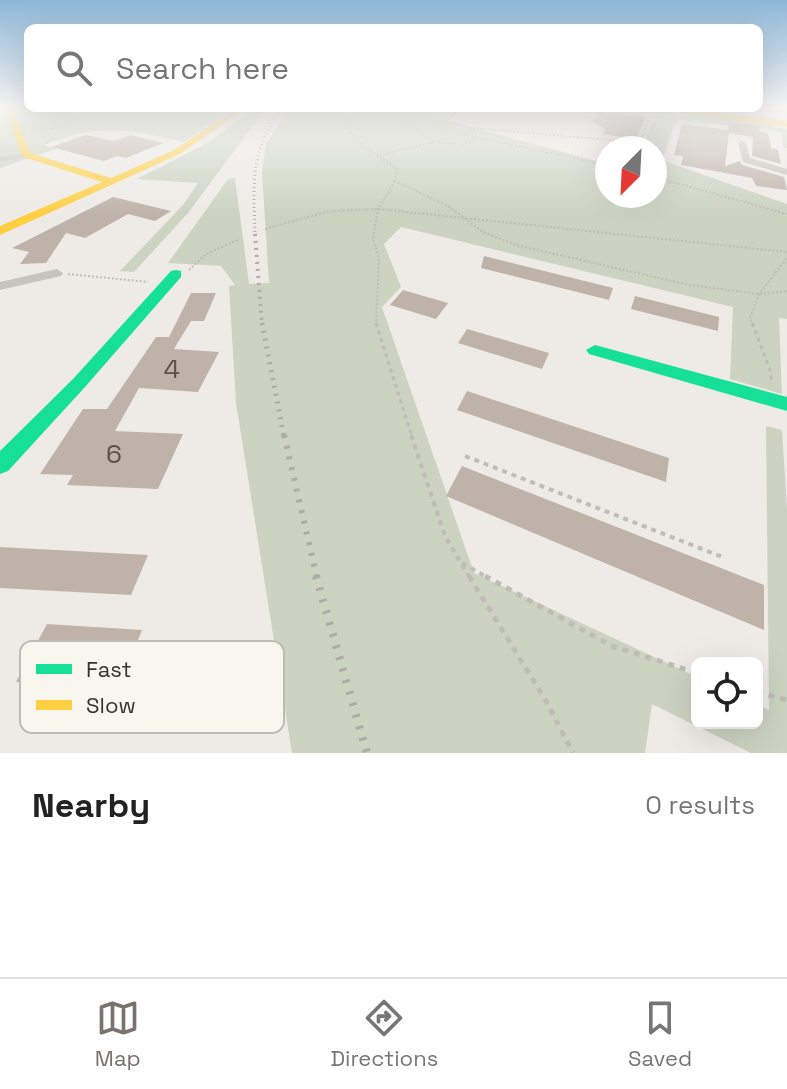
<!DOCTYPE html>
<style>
body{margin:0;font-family:"Space Grotesk",sans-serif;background:#f6f6f6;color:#222}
.controls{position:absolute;right:24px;bottom:24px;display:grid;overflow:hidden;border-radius:12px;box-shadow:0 8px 32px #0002}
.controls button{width:72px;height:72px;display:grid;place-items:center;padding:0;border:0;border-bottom:2px solid #e0e0e0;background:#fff;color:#222;font:40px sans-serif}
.compass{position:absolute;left:595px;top:136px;width:72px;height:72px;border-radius:50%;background:#fff;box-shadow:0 8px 32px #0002;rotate:204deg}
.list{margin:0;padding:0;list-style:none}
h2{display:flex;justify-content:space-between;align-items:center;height:104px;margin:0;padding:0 32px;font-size:34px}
h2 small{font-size:26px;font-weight:400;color:#767676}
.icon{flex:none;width:44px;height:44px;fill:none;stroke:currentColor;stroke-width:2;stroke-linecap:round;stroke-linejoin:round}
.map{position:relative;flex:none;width:787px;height:753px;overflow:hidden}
.search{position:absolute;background:#fff;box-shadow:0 8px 32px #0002;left:24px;right:24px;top:24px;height:88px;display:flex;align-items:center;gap:20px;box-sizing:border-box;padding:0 28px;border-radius:12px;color:#767676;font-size:30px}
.sheet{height:224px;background:#fff}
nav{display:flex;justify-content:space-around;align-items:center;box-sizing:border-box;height:112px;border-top:2px solid #e0e0e0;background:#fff;font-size:22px;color:#767676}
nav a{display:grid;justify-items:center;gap:4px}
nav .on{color:#78736d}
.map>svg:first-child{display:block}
</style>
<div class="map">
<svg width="787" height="753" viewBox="0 0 787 753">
<rect width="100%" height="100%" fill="#eeebe6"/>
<g fill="#ccd3c1">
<path d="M0 108H233L184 142C126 129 101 123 43 145L56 149 0 168Z"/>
<polygon points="255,108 266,108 188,213 134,272 120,271 183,205 198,183 137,179 209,142"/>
<polygon points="290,108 437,108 438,118 607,164 607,196 655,196 655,148 642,148 656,115 689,116 691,112 773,122 774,127 787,129 787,148 783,147 782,133 677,119 662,160 787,204 787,319 779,318 782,394 730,379 733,307 401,227 384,244 401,287 382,307 474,573 697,677 697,723 757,723 757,705 769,710 766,426 782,430 787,510 787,753 751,753 652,704 645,753 292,753 236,403 229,286 235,285 221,266 168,263 228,179 235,178 249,284 269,283 262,171 266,144"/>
</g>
<g fill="#bfb3a9">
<polygon points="599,110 610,114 646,116 636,139 603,134 605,129 592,121"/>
<polygon points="729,122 759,126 759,131 768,133 771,148 778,150 781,164 752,156 753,137 729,133 725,166 740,161 742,165 784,177 787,190 756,186 752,178 681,165 683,156 674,155 682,124 728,130"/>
<polygon points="86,135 114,141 131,135 163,143 126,158 117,156 104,161 51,147"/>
<polygon points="113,197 171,211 155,221 128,214 85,238 66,233 46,263 20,264 29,252 12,248"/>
<polygon points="484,256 613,288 609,300 481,268"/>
<polygon points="403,290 448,303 436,319 390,305"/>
<polygon points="191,293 216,293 204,321 191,321 174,349 219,352 198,392 139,388 115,431 183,434 158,489 67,485 73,475 40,474 83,409 107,409 156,337 169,337"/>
<polygon points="635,296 719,317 718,331 631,309"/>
<polygon points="467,329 549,353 542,369 458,343"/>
<polygon points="467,391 669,458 666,482 457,410"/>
<polygon points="462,466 764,585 764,630 446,496"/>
<polygon points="0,547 148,555 131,595 0,588"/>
<polygon points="47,624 142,630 118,689 16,682"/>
</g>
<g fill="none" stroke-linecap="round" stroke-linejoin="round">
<g stroke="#c0bcb6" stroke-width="2" stroke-dasharray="2 2" stroke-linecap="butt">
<polyline points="337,108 344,123"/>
<polyline points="365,108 344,123 358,142 397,169 395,181 448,206 483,232 516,245 689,285 759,294 787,291"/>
<polyline points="421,108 437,125 456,133 607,165"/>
<polyline points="461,108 448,120 471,128 632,142 641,140 648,120"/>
<polyline points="571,108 578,113"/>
<polyline points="31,131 59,127"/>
<polyline points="434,142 464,145 476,138"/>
<polyline points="44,147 62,127 92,108"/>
<polyline points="376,156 434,142 394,116 394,108"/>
<polyline points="655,177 787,214"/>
<polyline points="265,229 330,211 378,209 787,252"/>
<polyline points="189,270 206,254 240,239"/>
<polyline points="68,274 148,282"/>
<polyline points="376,325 379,259 373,238 378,209 395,181"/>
<polyline points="753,325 750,318 759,294 787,258"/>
</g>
<g stroke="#c0bcb6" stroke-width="3" stroke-dasharray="4 4" stroke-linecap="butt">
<polyline points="376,323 412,437"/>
<polyline points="752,323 771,372 771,384"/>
</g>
<g stroke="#c0bcb6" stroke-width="4" stroke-dasharray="5 5" stroke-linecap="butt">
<polyline points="411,435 445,536 470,578"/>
<polyline points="465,456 725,558"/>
<polyline points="462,563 488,578"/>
</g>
<g stroke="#c0bcb6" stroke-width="5" stroke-dasharray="6 6" stroke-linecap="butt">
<polyline points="469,576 546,701 573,753"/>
<polyline points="485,576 612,646 697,673"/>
<polyline points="757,692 787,700"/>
</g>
<g stroke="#c7c3bd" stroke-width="4">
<polyline points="610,109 673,112"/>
<polyline points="0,159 26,155"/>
</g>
<g fill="#c7c3bd" fill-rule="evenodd">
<polygon points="742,141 746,143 750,158 787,169 787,175 743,162 738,143"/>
<polygon points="57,269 63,273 61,276 0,290 0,282"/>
</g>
<g fill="#16e098" fill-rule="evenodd">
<polygon points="176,270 181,271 181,277 85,387 8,471 0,474 0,451 73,379 171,271"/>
<polygon points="595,345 787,397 787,411 589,354 586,350"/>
</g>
<g fill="#ffcf43" fill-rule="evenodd">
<polygon points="1,108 11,108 14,112 30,153 111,178 174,150 236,108 246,108 180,154 0,235 0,226 102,182 23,157 6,113"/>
<polygon points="679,108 787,121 787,127 669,112"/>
</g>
<path stroke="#afaca8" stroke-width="3" stroke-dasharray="1 3" stroke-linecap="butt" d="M255 236C254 184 248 151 284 108"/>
<polyline stroke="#afaca8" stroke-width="4" stroke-dasharray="2 5" stroke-linecap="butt" points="255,234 262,325"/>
<polyline stroke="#afaca8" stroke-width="5" stroke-dasharray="2 6" stroke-linecap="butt" points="262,323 284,437"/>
<polyline stroke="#afaca8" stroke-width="6" stroke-dasharray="3 8" stroke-linecap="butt" points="284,435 317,578"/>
<polyline stroke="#afaca8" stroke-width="8" stroke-dasharray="3 9" stroke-linecap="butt" points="316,576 367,753"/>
</g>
<linearGradient id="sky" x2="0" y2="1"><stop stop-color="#8db6d7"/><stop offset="0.5" stop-color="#f7f6f4"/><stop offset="1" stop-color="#f7f6f4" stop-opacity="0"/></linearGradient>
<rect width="787" height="214" fill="url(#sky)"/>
<g text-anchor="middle" stroke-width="8" stroke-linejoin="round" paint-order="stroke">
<g font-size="26" fill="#5a524b">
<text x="172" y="378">4</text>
<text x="114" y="463">6</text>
</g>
</g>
<rect x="20" y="641" width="264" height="92" rx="12" fill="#f9f6ee" stroke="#bfbbb4" stroke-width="2"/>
<rect x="36" y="664" width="36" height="10" fill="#16e098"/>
<rect x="36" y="700" width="36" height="10" fill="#ffcf43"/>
<g font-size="22" fill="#38322c">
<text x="86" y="677">Fast</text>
<text x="86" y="713">Slow</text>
</g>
</svg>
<div class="controls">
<button><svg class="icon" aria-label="locate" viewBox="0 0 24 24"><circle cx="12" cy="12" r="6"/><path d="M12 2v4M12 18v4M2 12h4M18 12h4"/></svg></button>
</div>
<svg class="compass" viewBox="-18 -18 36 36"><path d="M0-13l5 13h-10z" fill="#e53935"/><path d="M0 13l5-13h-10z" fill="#767676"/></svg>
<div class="search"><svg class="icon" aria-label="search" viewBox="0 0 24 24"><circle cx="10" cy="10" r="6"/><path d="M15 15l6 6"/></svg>Search here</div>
</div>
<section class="sheet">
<h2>Nearby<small>0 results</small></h2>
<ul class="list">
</ul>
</section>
<nav>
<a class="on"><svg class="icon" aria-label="map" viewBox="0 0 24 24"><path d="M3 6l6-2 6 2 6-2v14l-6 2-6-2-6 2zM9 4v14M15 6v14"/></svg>Map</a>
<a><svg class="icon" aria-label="directions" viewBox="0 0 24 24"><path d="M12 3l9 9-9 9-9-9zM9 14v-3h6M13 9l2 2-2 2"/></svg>Directions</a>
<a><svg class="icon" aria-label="saved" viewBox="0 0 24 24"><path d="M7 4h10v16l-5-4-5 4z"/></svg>Saved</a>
</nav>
